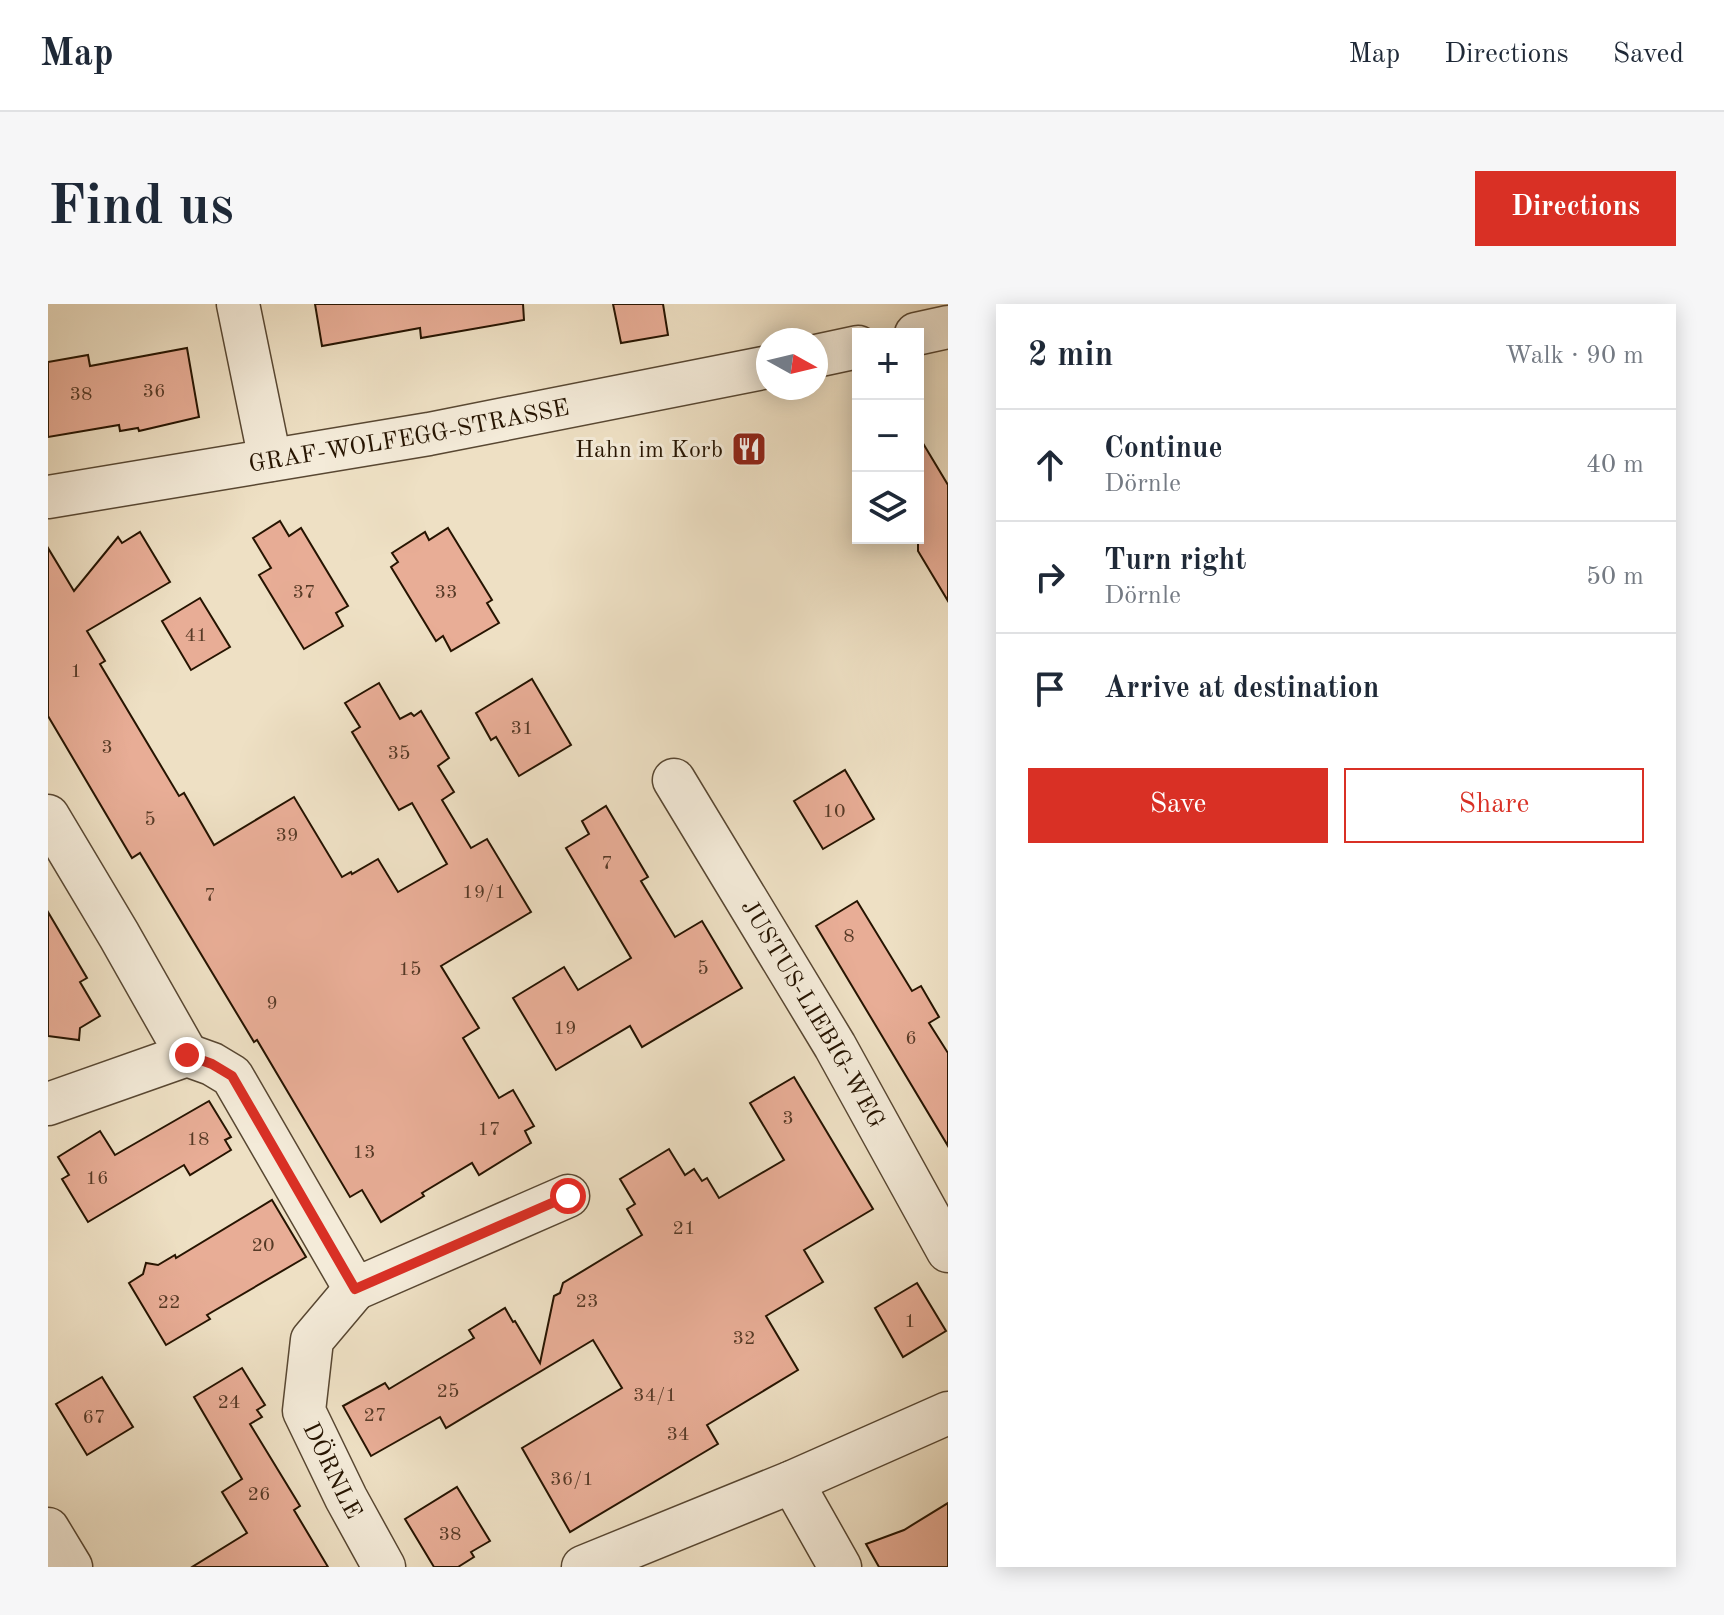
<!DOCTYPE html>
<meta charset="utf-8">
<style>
body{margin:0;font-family:"Old Standard TT",serif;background:#f6f6f7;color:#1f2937}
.controls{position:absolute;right:24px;top:24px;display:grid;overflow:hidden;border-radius:0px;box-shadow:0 4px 20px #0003}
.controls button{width:72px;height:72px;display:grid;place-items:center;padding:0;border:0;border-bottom:2px solid #e0e1e3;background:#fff;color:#1f2937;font:40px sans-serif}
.compass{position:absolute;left:708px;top:24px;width:72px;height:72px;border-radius:50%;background:#fff;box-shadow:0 4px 20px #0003;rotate:98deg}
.stop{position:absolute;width:24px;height:24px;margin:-18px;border:6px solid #d93025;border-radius:50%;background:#fff}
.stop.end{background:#d93025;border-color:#fff;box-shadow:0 2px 8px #0008}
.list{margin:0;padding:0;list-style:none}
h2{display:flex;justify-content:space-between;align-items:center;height:104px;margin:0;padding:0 32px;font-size:34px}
h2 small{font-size:26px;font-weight:400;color:#747a83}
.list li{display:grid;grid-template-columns:52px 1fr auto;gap:24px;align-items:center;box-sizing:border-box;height:112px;padding:0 32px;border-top:2px solid #e0e1e3}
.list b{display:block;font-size:30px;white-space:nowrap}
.list p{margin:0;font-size:26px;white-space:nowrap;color:#747a83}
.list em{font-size:26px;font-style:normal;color:#747a83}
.actions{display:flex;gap:16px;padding:24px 32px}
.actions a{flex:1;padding:18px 0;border:2px solid #d93025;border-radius:0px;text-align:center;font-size:28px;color:#d93025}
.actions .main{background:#d93025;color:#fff}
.icon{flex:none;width:44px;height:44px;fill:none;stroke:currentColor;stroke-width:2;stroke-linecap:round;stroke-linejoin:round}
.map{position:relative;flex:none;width:900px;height:1263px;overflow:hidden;border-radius:0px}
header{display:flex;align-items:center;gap:48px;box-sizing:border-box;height:112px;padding:0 40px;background:#fff;border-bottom:2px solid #e0e1e3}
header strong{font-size:38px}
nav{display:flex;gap:44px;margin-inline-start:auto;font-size:28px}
.intro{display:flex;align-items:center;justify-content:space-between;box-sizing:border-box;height:192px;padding:0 48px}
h1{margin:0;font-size:56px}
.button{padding:20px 36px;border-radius:0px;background:#d93025;color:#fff;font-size:28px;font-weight:700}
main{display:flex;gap:48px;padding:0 48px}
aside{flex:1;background:#fff;border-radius:0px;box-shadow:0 4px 20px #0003}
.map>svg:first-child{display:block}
</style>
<header>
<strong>Map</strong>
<nav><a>Map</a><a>Directions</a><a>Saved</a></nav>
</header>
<div class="intro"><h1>Find us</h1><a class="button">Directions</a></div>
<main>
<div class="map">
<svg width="900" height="1263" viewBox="0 0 900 1263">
<rect width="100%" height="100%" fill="#eee0c4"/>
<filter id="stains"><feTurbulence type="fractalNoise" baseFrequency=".0025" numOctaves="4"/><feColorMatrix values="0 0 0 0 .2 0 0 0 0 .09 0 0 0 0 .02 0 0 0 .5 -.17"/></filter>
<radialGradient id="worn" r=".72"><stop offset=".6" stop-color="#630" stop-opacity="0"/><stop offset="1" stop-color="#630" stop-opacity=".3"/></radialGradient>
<g fill="#e8ad96" stroke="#261401" stroke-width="2">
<polygon points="267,0 475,0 476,16 373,34 372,24 274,42"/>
<polygon points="565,0 615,0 620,31 573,39"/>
<polygon points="139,44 151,113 91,127 90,124 72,127 71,121 0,133 0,58 40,51 42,62"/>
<polygon points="870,131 900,181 900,297 870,247"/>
<polygon points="232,217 241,232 253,224 300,302 288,309 295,322 256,345 211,271 223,264 205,234"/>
<polygon points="400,224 444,296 439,299 451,319 403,347 395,332 388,337 343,263 350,258 344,249 377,228 381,236"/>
<polygon points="92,228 122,278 39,327 57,357 52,360 131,492 136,489 166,541 246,493 294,573 303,568 304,570 330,555 350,588 399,560 364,499 351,506 304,428 312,423 297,399 331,379 352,415 363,409 366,412 373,407 401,454 390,462 406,488 394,496 423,544 439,535 483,608 393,662 431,724 415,734 451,794 465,786 486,822 477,827 483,839 431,871 424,859 374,889 376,892 333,918 314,886 302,893 209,736 206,738 92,549 84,554 0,412 0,244 26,287 70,233 74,239"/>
<polygon points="152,294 182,343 143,366 114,317"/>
<polygon points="484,375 523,441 471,472 448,433 443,436 428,409"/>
<polygon points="797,466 826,515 775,545 746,497"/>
<polygon points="558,502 600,573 593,577 627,633 654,617 694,684 594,743 582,722 508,766 465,694 516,663 530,686 583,654 518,544 541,530 534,517"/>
<polygon points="809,597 864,687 873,682 891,713 881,719 900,749 900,842 768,622"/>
<polygon points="0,608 39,674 32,678 52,712 32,724 31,736 0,732"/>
<polygon points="746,773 825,905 756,946 775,978 718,1012 750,1066 659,1121 670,1140 522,1228 474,1144 574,1084 545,1036 398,1124 392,1113 323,1152 295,1102 337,1079 341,1085 426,1034 421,1026 457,1004 465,1018 467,1017 492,1059 506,992 512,989 515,979 594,931 579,905 587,900 572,875 621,845 637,871 646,865 654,877 659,874 671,894 736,856 702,799"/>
<polygon points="161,797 183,833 177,836 183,846 142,871 136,861 40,918 14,875 21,871 10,853 52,827 67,851"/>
<polygon points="224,896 258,953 159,1011 162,1015 118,1041 81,979 95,970 98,959 110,961 127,951 128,954"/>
<polygon points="869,979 898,1027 855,1053 827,1004"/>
<polygon points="194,1064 217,1101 209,1106 214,1113 202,1120 252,1202 246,1206 280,1263 144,1263 199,1229 174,1188 194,1175 146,1093"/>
<polygon points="54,1073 85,1123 39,1151 8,1100"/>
<polygon points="409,1183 442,1237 423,1248 426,1253 410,1263 386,1263 357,1215"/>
<polygon points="900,1199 900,1263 831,1263 818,1240 856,1226"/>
</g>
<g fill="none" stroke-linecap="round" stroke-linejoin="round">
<defs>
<g id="street">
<polyline points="190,0 222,156"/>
<polyline points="868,30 900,23"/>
<polyline points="768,52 810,43"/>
<path id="s1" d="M0 193 381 130 720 63"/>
<path id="s2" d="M626 476 787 742 900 947"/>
<polyline points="0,512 71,631 139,751 0,800"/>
<polyline points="139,751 164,760 184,772 307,985 520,892"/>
<path id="s3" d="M307 985 264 1036 256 1107 298 1194 336 1263"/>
<polyline points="744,1178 792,1263"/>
<polyline points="0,1225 23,1263"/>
<polyline points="535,1263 744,1178 900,1109"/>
</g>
</defs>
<use href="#street" stroke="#584732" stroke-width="45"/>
<use href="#street" stroke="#f4ebd9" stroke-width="42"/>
</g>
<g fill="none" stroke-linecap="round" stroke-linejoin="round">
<polyline stroke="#d93025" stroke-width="10" points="139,751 164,760 184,772 307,985 520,892"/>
</g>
<defs>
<symbol id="restaurant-square" viewBox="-11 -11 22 22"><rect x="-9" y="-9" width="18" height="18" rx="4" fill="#8f2418" stroke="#f4ebd9"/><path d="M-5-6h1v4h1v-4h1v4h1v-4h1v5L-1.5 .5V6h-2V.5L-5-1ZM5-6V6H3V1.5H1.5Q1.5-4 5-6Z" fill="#fff"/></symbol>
</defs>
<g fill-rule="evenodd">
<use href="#restaurant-square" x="681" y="125" width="40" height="40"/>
</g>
<g text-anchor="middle" stroke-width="6" stroke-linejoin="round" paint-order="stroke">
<g font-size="20" fill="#563a26">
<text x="106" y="93">36</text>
<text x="33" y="96">38</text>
<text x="256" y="294">37</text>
<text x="398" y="294">33</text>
<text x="148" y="337">41</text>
<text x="28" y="373">1</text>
<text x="474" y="430">31</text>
<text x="59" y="449">3</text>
<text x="351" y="455">35</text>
<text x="786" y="513">10</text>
<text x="102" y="521">5</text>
<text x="239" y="537">39</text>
<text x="559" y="565">7</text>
<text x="436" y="594">19/1</text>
<text x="162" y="597">7</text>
<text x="801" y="638">8</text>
<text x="655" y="670">5</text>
<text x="362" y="671">15</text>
<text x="224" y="705">9</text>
<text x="517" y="730">19</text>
<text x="863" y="740">6</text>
<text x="740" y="820">3</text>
<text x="441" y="831">17</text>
<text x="150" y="841">18</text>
<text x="316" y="854">13</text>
<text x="49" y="880">16</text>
<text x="636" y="930">21</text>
<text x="215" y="947">20</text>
<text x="539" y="1003">23</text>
<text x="121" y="1004">22</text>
<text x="862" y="1023">1</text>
<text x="696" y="1040">32</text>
<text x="400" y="1093">25</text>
<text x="607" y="1097">34/1</text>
<text x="181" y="1104">24</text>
<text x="327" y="1117">27</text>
<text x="46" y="1119">67</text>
<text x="630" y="1136">34</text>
<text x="524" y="1181">36/1</text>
<text x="211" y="1196">26</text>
<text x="402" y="1236">38</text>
</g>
<g font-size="24" fill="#261401" stroke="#f4ebd9">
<text dy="8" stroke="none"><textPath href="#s1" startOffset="366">GRAF-WOLFEGG-STRASSE</textPath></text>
<text dy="8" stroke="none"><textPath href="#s2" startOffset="272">JUSTUS-LIEBIG-WEG</textPath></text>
<text dy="8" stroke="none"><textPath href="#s3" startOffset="204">DÖRNLE</textPath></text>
</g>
<g font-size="24" fill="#261401" stroke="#f4ebd9" text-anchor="end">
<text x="675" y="153">Hahn im Korb</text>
</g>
</g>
<rect width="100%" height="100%" filter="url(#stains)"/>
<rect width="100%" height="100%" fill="url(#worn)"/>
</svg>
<div class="controls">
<button>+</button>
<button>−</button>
<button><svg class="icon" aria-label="layers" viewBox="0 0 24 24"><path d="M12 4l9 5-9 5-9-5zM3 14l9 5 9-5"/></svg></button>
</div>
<svg class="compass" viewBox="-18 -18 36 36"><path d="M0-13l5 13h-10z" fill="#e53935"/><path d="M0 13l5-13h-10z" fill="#747a83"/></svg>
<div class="stop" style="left:520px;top:892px"></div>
<div class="stop end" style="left:139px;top:751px"></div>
</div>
<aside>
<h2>2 min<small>Walk · 90 m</small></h2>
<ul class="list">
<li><svg class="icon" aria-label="ahead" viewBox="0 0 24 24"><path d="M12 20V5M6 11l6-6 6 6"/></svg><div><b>Continue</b><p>Dörnle</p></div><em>40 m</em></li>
<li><svg class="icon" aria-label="right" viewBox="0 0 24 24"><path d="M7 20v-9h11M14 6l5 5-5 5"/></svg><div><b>Turn right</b><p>Dörnle</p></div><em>50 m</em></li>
<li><svg class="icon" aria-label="arrive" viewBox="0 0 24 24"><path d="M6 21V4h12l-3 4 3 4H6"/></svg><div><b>Arrive at destination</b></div></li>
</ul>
<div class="actions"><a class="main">Save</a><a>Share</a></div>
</aside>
</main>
